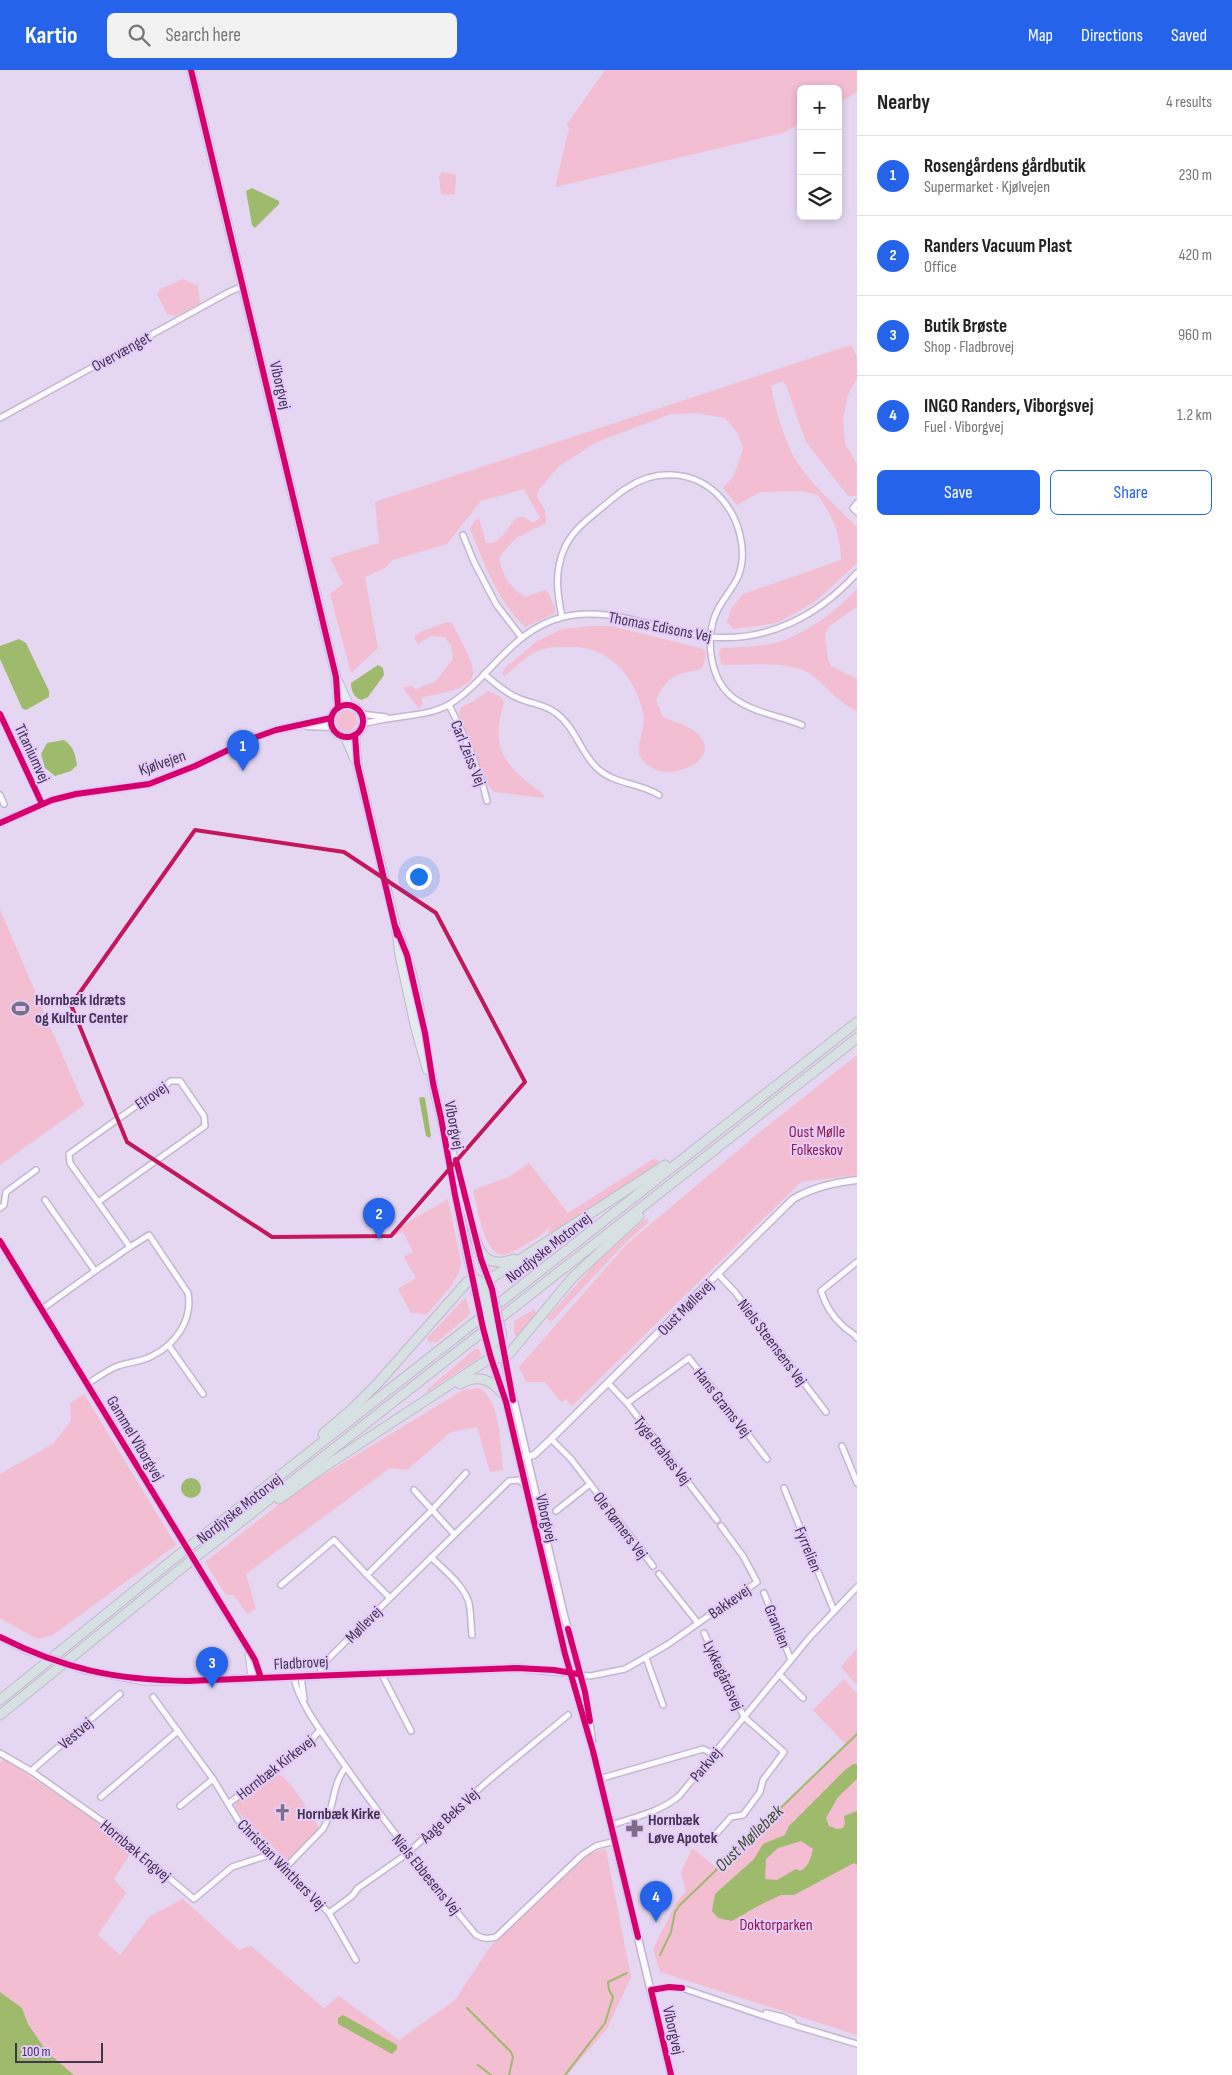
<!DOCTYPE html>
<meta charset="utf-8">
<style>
body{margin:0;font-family:"Sofia Sans Condensed",sans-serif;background:#f2f2f2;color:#222}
.controls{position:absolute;right:15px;top:15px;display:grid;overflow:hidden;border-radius:8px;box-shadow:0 2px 8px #0003}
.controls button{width:45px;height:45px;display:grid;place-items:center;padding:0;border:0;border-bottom:1px solid #e0e0e0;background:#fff;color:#222;font:25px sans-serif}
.scale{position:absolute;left:15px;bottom:12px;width:88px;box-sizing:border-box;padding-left:5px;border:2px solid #42354e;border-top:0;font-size:14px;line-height:18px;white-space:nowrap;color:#42354e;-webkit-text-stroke:4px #e5ccfd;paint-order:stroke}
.you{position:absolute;left:418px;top:806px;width:18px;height:18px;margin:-12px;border:4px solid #fff;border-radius:50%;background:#1a73e8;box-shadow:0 0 0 8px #1a73e833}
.badge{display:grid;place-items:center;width:32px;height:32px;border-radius:50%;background:#2563eb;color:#fff;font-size:16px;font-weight:700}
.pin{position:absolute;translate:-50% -41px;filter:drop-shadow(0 1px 2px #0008)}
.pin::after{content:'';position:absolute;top:26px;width:18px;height:15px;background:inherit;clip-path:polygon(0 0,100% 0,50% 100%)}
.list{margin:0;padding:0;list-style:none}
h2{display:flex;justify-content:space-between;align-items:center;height:65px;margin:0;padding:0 20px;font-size:21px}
h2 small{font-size:16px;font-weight:400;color:#767676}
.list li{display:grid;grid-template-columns:32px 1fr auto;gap:15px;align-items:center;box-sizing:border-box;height:80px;padding:0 20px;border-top:1px solid #e0e0e0}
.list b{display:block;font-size:19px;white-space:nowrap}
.list p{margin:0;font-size:16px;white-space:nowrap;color:#767676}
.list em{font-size:16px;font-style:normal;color:#767676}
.actions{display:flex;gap:10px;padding:15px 20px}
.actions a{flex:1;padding:11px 0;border:1px solid #2563eb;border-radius:8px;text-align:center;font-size:18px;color:#2563eb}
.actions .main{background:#2563eb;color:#fff}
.icon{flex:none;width:28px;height:28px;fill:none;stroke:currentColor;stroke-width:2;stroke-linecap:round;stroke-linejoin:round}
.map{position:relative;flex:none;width:857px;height:2005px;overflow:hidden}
header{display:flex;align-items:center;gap:30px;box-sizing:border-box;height:70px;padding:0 25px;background:#2563eb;color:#fff}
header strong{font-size:24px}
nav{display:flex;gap:28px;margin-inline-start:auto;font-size:18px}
.search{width:350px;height:45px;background:#f2f2f2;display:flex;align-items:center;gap:12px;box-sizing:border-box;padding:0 18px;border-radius:8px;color:#767676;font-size:19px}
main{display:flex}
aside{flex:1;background:#fff}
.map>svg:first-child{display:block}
</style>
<header>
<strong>Kartio</strong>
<div class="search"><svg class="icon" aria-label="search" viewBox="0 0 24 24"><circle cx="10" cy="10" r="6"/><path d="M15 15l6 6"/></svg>Search here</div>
<nav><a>Map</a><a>Directions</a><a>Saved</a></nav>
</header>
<main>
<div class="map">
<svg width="857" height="2005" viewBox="0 0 857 2005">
<rect width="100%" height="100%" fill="#e5d7f2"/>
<g fill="#f3bdd2">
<polygon points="605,0 857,0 857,22 838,33 838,19 801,19 801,53 783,63 555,117 569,59 567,54"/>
<polygon points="442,102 456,105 455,124 441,125 439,106"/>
<polygon points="183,209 198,216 200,233 176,246 167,244 157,224 160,219"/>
<path d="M851 275 857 287V309L848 324 843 349 845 374 857 394V423L855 426H848L806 372 786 315 782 311 771 316C774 334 785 373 795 389 810 414 837 437 857 457V493L816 531 777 553 733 559 727 552 731 539 743 524 841 490C840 461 833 448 818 425L802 421 760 422 737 435 723 418 734 406 743 378 737 362 725 348 697 343 671 344 597 372 559 396 538 421 537 427 545 440 546 453 516 468 499 487C502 505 509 517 525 527L545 520 548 522 555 538 554 544 525 557C498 532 484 493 470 459L475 450 479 448 486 473H494C498 469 503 466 506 461 514 451 517 440 531 452L536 451 540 448 524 419 481 431 447 474 392 490 385 498 365 507 378 578 351 603 330 524 343 514 330 488 379 473 375 432Z"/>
<path d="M857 519V537L829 556 825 564 828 590 831 596 857 609V641C839 633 827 617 812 605 792 590 748 595 724 595L721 594 719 582 721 578C740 577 763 577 782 571 811 560 836 541 857 519Z"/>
<path d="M447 552 452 553C478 605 491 615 423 627L421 629 423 634 419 639 404 619 405 617 411 616 416 619 436 611 453 589 451 576 445 567 431 566 418 574 414 567 422 561Z"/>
<path d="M590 556H612L704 579 706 583 703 597C697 601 691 601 684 603 669 606 662 617 656 630L663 647C674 652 692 656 700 666 720 691 673 709 654 699 625 685 648 664 643 642 633 602 606 573 563 577 557 577 550 577 544 579 527 583 517 597 504 606L502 603 505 598 537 571 562 559Z"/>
<path d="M488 621 501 627 504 633C488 679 508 699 543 724L544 728 494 722 488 715 459 644 461 637 474 631Z"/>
<polygon points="347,640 355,644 357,653 352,660 346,662 338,658 336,649 341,642"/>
<polygon points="0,840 84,1035 0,1095"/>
<polygon points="857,985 857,1105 801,1112 572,1336 566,1329 561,1332 545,1312 526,1312 519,1297 626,1175 761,1061"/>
<path d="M653 1089 658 1090V1094L550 1164 548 1160 556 1152C547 1159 538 1168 528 1173 521 1177 507 1187 499 1184 483 1178 477 1136 473 1120L509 1107 529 1093 568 1143Z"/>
<polygon points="448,1129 461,1193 459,1202 451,1216 427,1244 411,1243 398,1219 416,1208 404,1187 413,1182 403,1162 393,1166 391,1162"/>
<polygon points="646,1148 649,1152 625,1173 551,1252 547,1248 594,1195"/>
<polygon points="466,1227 470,1244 437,1272 428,1272 427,1268"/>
<polygon points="534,1239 536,1243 517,1267 514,1264 514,1251"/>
<polygon points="475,1279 479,1279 482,1286 427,1322 427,1320"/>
<path d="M479 1318C501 1330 500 1376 503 1400L490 1402 477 1357 451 1362 407 1400 390 1398 246 1504 256 1539 247 1544 234 1525H226L205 1492 292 1424 463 1320Z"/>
<polygon points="84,1324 176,1475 53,1565 37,1569 0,1548 0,1404 53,1374 71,1351 70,1333"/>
<polygon points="857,1578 857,1615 841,1597"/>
<polygon points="844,1609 857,1624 857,1965 660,1902 653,1879 677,1831 686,1821 681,1803 692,1778 717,1798 846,1675 813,1640"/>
<polygon points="4,1689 95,1750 132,1781 114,1809 126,1823 98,1865 120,1885 150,1846 183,1829 239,1880 251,1876 324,1938 339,1926 399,1970 455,1930 490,1877 590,1783 606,1779 631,1907 607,1959 567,2005 74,2005 47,1982 28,1954 22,1938 0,1922 0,1693"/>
<path d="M276 1702C293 1712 309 1742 320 1759L287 1791 237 1741 235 1736 236 1731Z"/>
</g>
<g fill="#9eba6c" fill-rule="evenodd">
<polygon points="252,118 279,131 279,134 255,158 252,155 246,121"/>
<polygon points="19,569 26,573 49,621 49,627 26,640 22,638 0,589 0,576"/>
<path d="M378 595 383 598 384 605 368 627 362 630C354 628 351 621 351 613Z"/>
<path d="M64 670C74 677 75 684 77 695L71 701 55 706 45 698 41 684 47 673Z"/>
<polygon points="422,1027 425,1028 431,1066 429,1068 426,1066 419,1028"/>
<circle cx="191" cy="1418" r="10"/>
<path d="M853 1694H857V1709L838 1727 826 1748 829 1756 837 1759 843 1758 845 1754 844 1746 857 1741V1795L854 1793 794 1825H781L756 1837 732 1851 718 1848 712 1841 715 1824 754 1789 763 1774 785 1765 789 1756 844 1701ZM801 1771 813 1779C811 1788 808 1798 800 1801L796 1799 777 1810 765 1809 766 1789 778 1778Z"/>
<polygon points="0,1922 22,1938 28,1954 47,1982 74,2005 0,2005"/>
<polygon points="343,1945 397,1975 397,1979 392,1984 338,1954 338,1948"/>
</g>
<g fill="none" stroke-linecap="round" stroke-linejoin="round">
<g stroke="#9eba6c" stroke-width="2">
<polyline points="660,1885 671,1862 675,1842 679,1836 857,1664"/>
<polyline points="467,1938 511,1982 513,1987 509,2005"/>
<polyline points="478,1995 491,2005"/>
<polyline points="565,2005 605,1953 613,1927 609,1920 608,1912 627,1903"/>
</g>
<defs>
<g id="minor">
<polyline points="0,348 229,222 243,216"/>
<polyline points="857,433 853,438 857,442"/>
<polyline points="463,465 474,492 496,534 522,568"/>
<path d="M562 547C557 523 554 501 565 477 572 461 587 450 600 439 609 432 617 424 627 418 655 399 692 400 717 424 738 444 749 480 738 507 732 519 724 528 718 539 704 566 709 611 735 629 755 643 780 646 802 655"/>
<path d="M484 604C495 613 505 623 518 628 531 634 544 634 556 643 576 658 580 682 597 698 615 715 639 712 659 725"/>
<path d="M449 635C465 666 479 697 487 731"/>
<polyline points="0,644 42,734"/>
<polyline points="361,644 386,647"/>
<path d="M363 654C390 645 427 648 450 634 491 608 511 560 563 547 595 539 627 548 659 556 676 560 693 566 711 567 769 572 819 545 857 503"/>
<polyline points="0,725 4,734"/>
<polyline points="0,1138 4,1135 6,1122 36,1100"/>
<path d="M857 1192 821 1221C825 1234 832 1246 842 1255 847 1261 851 1260 857 1268"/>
<polyline points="95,1201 130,1177 98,1132 205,1056 204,1046 180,1011 171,1011 69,1084 70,1093 98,1132"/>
<polyline points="718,1204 735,1222 826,1342"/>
<polyline points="42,1239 95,1201 45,1130"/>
<polyline points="169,1276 203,1324"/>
<polyline points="608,1313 627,1333 717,1450"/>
<path d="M87 1314C97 1308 107 1300 118 1296 129 1292 141 1292 152 1286 175 1275 193 1250 188 1223L149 1165 130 1177"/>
<polyline points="627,1333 689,1288 767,1389"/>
<polyline points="551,1369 571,1389 653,1496"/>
<polyline points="842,1376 857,1413"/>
<polyline points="784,1418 834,1541"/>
<polyline points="414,1420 454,1464"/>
<polyline points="556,1441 590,1414"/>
<path d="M431 1487C444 1500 464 1515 469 1533 471 1543 471 1555 472 1565"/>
<polyline points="659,1504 698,1553"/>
<polyline points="367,1505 389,1527"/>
<polyline points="281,1515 334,1470 367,1505 432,1440 466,1403"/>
<polyline points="764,1523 791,1590"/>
<polyline points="704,1563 744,1647 784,1682 763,1710 760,1722 743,1745 731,1747 716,1764"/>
<polyline points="646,1588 663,1635"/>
<polyline points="381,1603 411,1661"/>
<polyline points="779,1604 803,1628"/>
<polyline points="321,1605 321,1598 325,1592 509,1411 519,1410 526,1416"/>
<polyline points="579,1605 590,1606 625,1599 667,1575 757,1512 743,1486 721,1456"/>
<path d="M294 1606C296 1628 323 1664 336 1683 380 1746 427 1806 476 1865 484 1869 488 1869 496 1867L582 1785 596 1776 615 1771"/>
<polyline points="301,1606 304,1629"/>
<polyline points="153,1627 213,1709 238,1750 329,1843 356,1890"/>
<polyline points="0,1683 31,1701 102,1751 194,1829 232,1797 272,1784"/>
<polyline points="31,1701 120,1624"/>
<polyline points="599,1709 703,1679 714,1684"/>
<polyline points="101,1727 178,1661"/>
<polyline points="229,1733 306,1676 320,1660"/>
<polyline points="180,1736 213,1709"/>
<path d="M611 1755C635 1747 660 1742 679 1726L810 1567 857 1517"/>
<path d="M286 1797 323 1759C335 1739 331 1715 346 1697"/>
<polyline points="329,1843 352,1826 358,1818 404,1786 489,1710 568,1645"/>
<polyline points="651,1920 669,1917 682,1918 776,1950 857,1974"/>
<polyline points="766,1943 783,1947 793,1952"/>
</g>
<g id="tertiary">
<polyline points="307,656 332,657"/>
<polyline points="0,753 52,730 76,724 149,714 195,696 251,669 276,660 331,648"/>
<polyline points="503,1284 564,1545 585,1622 592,1671"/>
<polyline points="490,1286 506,1332 565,1584 593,1681 671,2005"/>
<path d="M526 1387 534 1385 551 1369 793 1129C814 1117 833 1113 857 1110"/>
<polyline points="567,1572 574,1598 579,1604"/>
<polyline points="571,1604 578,1611 585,1643"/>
</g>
<g id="secondary">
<polyline points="0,1171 176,1460"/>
<polyline points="204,1507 255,1590 261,1608"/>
<polyline points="0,1567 26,1580"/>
<polyline points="249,1583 252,1608"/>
<polyline points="85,1600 144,1611 187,1611 517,1598 570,1603"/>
</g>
<g id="primary">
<polyline points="191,0 336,607 338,638"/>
<polyline points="339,613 349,635"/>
<circle cx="347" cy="651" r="16"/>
<polyline points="355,665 357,693 396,858 400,888 416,961 427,1000"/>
<polyline points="345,667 354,688"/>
<path d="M396 858C418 906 423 962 433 1013 435 1025 438 1036 441 1047 453 1105 462 1164 476 1223"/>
<polyline points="448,1068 481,1189 490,1212"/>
</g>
<g id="motorway">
<path d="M476 1170C482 1192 495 1196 514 1189"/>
<polyline points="476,1223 482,1214 665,1095"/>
<polyline points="493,1279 495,1285 499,1288 509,1284 573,1207 639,1146"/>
<path d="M460 1314C479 1303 491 1310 504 1325"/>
<polyline points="323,1364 352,1339 377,1314 467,1212 473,1209 478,1210 483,1217"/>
<polyline points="279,1429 321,1399 481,1294 498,1283 501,1275"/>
<polyline points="0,1630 176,1487 857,952"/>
<polyline points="0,1645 183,1497 857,968"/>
</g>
</defs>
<use href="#minor" stroke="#c2b6ce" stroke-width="8"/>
<use href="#tertiary" stroke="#c2b6ce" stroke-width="9"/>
<use href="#secondary" stroke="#c2b6ce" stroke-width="9"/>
<use href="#primary" stroke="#c1b9c9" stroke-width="10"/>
<use href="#motorway" stroke="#c1b9c9" stroke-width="11"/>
<use href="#minor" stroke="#fbf9fd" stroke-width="5"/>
<use href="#tertiary" stroke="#fbf9fd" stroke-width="6"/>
<use href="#secondary" stroke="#f0f1f5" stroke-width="7"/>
<use href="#primary" stroke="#e5eaee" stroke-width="8"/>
<use href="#motorway" stroke="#d7e0e3" stroke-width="9"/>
<defs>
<polyline id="tertiary-bridge" points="481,1246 489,1282"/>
<g id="secondary-bridge">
<polyline points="176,1460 204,1507"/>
<polyline points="26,1580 85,1600"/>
</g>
<polyline id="primary-bridge" points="490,1212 502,1264 501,1273"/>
<g id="motorway-bridge">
<polyline points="483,1217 495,1262 501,1273"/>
<polyline points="476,1223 482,1235 493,1279"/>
</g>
</defs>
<use href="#tertiary-bridge" stroke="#c2b6ce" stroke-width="9" stroke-linecap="butt"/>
<use href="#secondary-bridge" stroke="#c2b6ce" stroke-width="9" stroke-linecap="butt"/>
<use href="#primary-bridge" stroke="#c1b9c9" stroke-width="10" stroke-linecap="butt"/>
<use href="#motorway-bridge" stroke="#c1b9c9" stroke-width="11" stroke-linecap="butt"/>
<use href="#tertiary-bridge" stroke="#fbf9fd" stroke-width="6"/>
<use href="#secondary-bridge" stroke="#f0f1f5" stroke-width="7"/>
<use href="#primary-bridge" stroke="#e5eaee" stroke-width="8"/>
<use href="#motorway-bridge" stroke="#d7e0e3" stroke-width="9"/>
<defs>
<g id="cycleway">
<polyline points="191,0 336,607 338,638"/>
<circle cx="347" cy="651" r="16"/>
<polyline points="0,644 42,734"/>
<polyline points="355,665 357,693 397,865"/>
<polyline points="0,753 52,730 76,724 149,714 195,696 251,669 276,660 331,648"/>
<polyline points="396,858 407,885 425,963 433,1013 441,1048 455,1125 483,1258 491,1288 506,1332 565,1584 593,1681 638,1867"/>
<polyline points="456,1090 481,1189 492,1219 513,1330"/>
<polyline points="0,1171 255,1590 261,1608"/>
<polyline points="568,1559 585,1622 590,1651"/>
<path d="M0 1567C63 1599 116 1610 187 1611L517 1598 554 1600 578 1604"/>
<polyline points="671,2005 651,1920 669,1917 682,1918"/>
</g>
</defs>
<use href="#cycleway" stroke="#e5ccfd" stroke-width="9"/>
<use href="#cycleway" stroke="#d6006c" stroke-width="6"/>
</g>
<path fill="none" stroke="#c2185b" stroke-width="4" stroke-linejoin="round" d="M195 760 344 782 436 843 525 1012 391 1166 272 1167 127 1072 71 935Z"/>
<defs>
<symbol id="stadium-bare" viewBox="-9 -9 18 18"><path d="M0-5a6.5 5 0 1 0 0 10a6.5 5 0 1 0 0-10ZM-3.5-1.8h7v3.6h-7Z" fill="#7b6e87" stroke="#e5ccfd" stroke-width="2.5" paint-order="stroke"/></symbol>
<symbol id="church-bare" viewBox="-9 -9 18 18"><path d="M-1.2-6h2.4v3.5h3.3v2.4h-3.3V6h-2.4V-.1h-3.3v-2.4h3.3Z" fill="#7b6e87" stroke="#e5ccfd" stroke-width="2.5" paint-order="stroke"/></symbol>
<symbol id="pharmacy-bare" viewBox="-9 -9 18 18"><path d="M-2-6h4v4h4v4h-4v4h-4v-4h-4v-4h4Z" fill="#7b6e87" stroke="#e5ccfd" stroke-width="2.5" paint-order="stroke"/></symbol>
</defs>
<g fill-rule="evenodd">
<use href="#stadium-bare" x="8" y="926" width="25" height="25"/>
<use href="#church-bare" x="270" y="1730" width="25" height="25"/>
<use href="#pharmacy-bare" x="622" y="1746" width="25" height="25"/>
</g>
<g text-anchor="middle" stroke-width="4" stroke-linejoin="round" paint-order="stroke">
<g font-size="16" fill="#42354e" stroke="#e5ccfd">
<text transform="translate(121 281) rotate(-29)" y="6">Overvænget</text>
<text transform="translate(281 315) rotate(77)" y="6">Viborgvej</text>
<text transform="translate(660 556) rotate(11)" y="6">Thomas Edisons Vej</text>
<text transform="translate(33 683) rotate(65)" y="6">Titaniumvej</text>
<text transform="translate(469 683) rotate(68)" y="6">Carl Zeiss Vej</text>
<text transform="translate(162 692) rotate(-19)" y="6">Kjølvejen</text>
<text transform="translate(151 1025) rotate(-35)" y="6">Elrovej</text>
<text transform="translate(455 1055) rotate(79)" y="6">Viborgvej</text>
<text transform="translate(548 1177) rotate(-38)" y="6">Nordjyske Motorvej</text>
<text transform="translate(685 1237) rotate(-45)" y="6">Oust Møllevej</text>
<text transform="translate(773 1272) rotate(53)" y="6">Niels Steensens Vej</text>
<text transform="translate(723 1332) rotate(52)" y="6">Hans Grams Vej</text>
<text transform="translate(136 1368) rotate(59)" y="6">Gammel Viborgvej</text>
<text transform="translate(663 1380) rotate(52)" y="6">Tyge Brahes Vej</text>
<text transform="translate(239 1438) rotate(-38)" y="6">Nordjyske Motorvej</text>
<text transform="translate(547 1448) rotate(77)" y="6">Viborgvej</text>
<text transform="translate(621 1455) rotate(53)" y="6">Ole Rømers Vej</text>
<text transform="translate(809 1479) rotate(68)" y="6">Fyrrelien</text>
<text transform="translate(729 1531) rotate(-35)" y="6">Bakkevej</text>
<text transform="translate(363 1554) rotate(-45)" y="6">Møllevej</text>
<text transform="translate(778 1556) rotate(68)" y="6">Granlien</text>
<text transform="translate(301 1592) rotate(-3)" y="6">Fladbrovej</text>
<text transform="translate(724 1605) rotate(65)" y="6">Lykkegårdsvej</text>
<text transform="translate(75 1663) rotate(-41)" y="6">Vestvej</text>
<text transform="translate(705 1694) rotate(-50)" y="6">Parkvej</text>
<text transform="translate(275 1697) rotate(-38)" y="6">Hornbæk Kirkevej</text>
<text transform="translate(449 1745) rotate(-42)" y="6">Aage Beks Vej</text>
<text transform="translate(136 1780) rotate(40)" y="6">Hornbæk Engvej</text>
<text transform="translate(282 1794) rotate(46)" y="6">Christian Winthers Vej</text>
<text transform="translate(427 1804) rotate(51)" y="6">Niels Ebbesens Vej</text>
<text transform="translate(674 1960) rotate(77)" y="6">Viborgvej</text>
</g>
<g font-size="16" font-weight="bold" fill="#42354e" stroke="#e5ccfd" text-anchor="start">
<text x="35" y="935">Hornbæk Idræts<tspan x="35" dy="18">og Kultur Center</tspan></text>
<text x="297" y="1749">Hornbæk Kirke</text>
<text x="648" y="1755">Hornbæk<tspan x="648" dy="18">Løve Apotek</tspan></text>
</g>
<g font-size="16" fill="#8e1d41" stroke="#e5ccfd">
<text x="817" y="1067">Oust Mølle<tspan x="817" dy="18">Folkeskov</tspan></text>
<text x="776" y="1860">Doktorparken</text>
</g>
<g font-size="18" font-style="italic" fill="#3e5223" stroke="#e5ccfd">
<text transform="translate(749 1768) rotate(-44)" y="6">Oust Møllebæk</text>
</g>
</g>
</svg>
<div class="controls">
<button>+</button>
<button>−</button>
<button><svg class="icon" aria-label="layers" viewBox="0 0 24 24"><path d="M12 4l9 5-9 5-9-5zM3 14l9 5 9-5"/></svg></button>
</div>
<div class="scale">100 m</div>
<div class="you"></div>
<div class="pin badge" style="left:243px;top:701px">1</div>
<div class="pin badge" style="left:379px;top:1169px">2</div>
<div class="pin badge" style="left:212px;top:1618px">3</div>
<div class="pin badge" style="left:656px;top:1852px">4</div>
</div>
<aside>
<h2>Nearby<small>4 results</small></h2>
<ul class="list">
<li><span class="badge">1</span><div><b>Rosengårdens gårdbutik</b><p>Supermarket · Kjølvejen</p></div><em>230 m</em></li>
<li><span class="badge">2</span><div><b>Randers Vacuum Plast</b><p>Office</p></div><em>420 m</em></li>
<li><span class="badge">3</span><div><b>Butik Brøste</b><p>Shop · Fladbrovej</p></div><em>960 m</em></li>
<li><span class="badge">4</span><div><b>INGO Randers, Viborgsvej</b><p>Fuel · Viborgvej</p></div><em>1.2 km</em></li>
</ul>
<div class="actions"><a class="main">Save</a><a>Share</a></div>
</aside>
</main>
